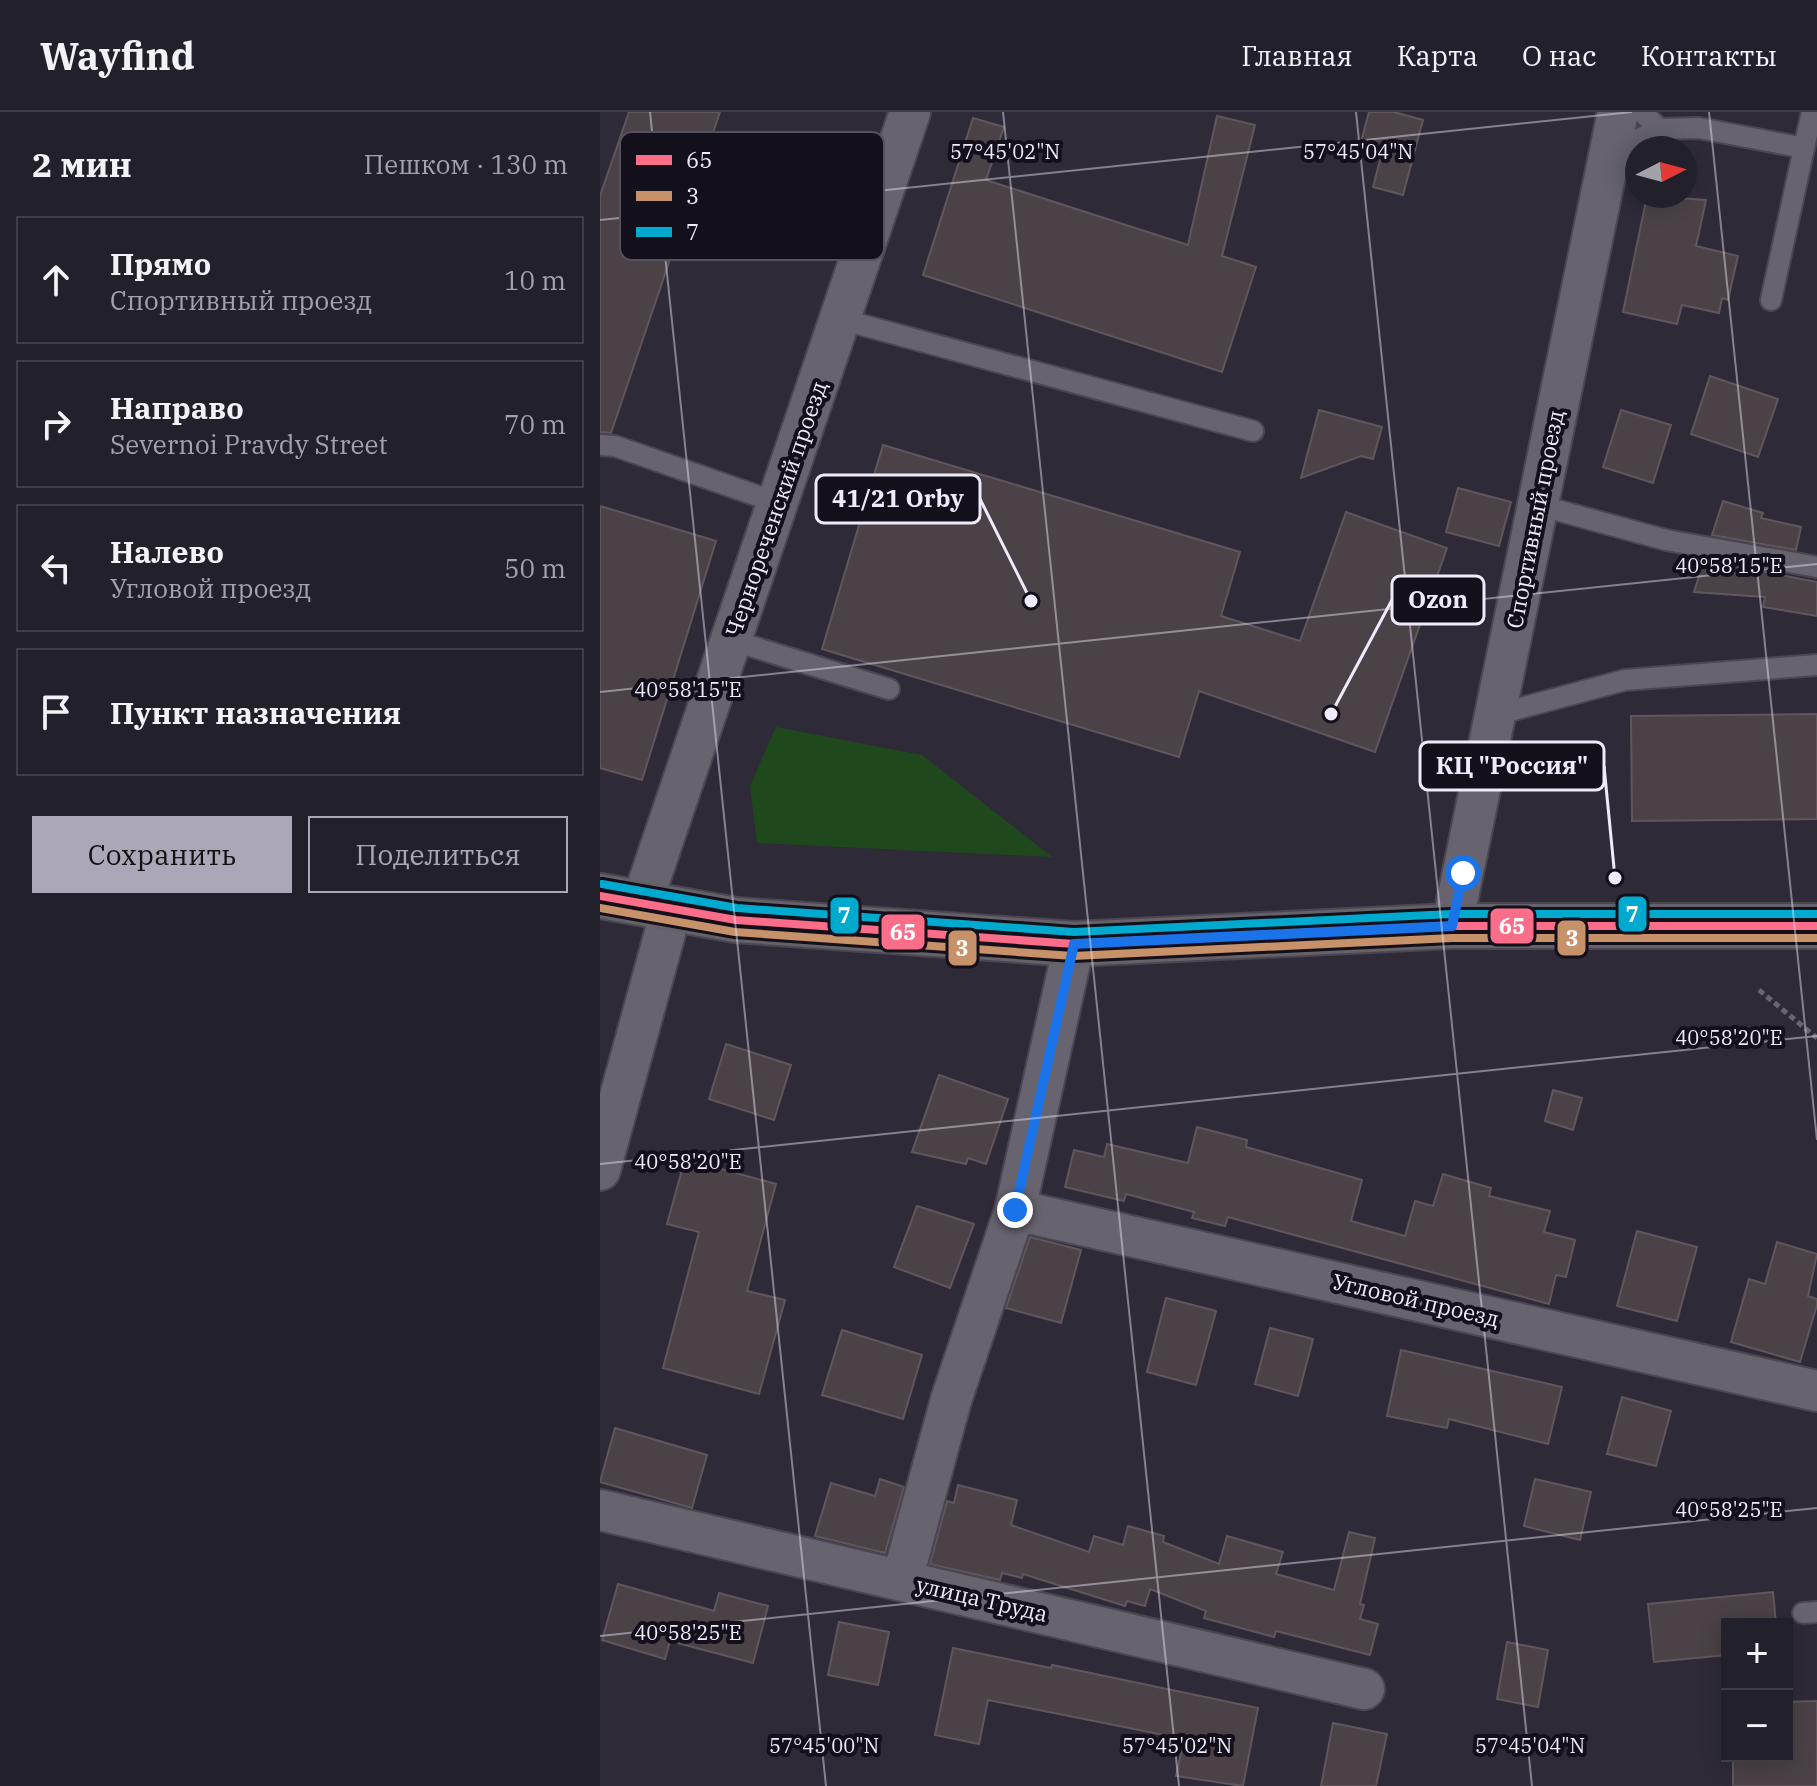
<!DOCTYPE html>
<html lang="ru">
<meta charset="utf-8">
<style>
body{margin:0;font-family:"IBM Plex Serif",serif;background:#2a2832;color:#f1f3f6}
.controls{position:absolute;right:24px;bottom:24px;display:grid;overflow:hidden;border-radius:0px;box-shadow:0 4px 20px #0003}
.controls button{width:72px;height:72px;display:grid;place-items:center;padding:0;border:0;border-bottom:2px solid #3f3e47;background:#22202a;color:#f1f3f6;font:40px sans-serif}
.compass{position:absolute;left:1025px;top:24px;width:72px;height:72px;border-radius:50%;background:#22202a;box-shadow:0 4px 20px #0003;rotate:84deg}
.stop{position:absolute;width:24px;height:24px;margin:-18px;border:6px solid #1a73e8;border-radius:50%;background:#fff}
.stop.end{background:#1a73e8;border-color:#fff;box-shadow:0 2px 8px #0008}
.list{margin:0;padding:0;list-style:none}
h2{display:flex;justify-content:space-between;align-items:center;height:104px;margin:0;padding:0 32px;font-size:34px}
h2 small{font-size:26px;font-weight:400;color:#a2a3a8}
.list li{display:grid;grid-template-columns:52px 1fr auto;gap:24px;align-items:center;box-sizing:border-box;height:128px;margin:0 16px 16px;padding:0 16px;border:2px solid #3f3e47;border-radius:0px}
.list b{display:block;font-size:30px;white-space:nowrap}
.list p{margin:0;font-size:26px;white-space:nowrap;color:#a2a3a8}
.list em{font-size:26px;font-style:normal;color:#a2a3a8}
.actions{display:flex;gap:16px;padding:24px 32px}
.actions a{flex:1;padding:18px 0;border:2px solid #aba7b8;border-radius:0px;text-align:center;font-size:28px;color:#aba7b8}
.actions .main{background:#aba7b8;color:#111}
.icon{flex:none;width:44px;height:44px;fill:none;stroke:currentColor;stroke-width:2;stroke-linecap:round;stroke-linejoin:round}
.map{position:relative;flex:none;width:1217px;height:1674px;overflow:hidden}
header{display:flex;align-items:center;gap:48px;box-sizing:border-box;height:112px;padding:0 40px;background:#22202a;border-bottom:2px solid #3f3e47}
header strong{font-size:38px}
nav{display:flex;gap:44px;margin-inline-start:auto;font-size:28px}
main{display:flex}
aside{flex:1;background:#22202a}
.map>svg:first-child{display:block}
</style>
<header>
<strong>Wayfind</strong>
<nav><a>Главная</a><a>Карта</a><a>О нас</a><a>Контакты</a></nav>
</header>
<main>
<aside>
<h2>2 мин<small>Пешком · 130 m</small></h2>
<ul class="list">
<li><svg class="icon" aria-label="ahead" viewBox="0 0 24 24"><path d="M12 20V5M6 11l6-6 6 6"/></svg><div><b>Прямо</b><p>Спортивный проезд</p></div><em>10 m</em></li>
<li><svg class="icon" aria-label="right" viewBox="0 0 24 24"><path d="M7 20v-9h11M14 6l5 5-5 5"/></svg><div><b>Направо</b><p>Severnoi Pravdy Street</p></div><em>70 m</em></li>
<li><svg class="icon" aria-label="left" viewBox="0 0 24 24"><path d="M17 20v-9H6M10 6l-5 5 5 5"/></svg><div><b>Налево</b><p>Угловой проезд</p></div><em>50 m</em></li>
<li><svg class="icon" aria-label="arrive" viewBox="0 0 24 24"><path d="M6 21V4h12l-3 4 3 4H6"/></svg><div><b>Пункт назначения</b></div></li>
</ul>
<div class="actions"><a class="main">Сохранить</a><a>Поделиться</a></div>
</aside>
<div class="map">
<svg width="1217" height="1674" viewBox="0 0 1217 1674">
<rect width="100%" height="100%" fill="#2e2a38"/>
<polygon fill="#20481d" points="176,615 322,643 452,745 157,731 150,674"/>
<g fill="#4a4246" stroke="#60575c" stroke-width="2">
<polygon points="29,0 120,0 11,321 0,320 0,84"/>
<polygon points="769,0 794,0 823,8 803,83 773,75 781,44 759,37"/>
<polygon points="617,4 655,13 622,144 656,155 622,260 323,163 373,6 404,15 386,68 588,133"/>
<polygon points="1047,84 1106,88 1096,134 1138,144 1128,188 1122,186 1119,201 1082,193 1077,212 1023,200"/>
<polygon points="1110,264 1178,287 1158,345 1091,322"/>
<polygon points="719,298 782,315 773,347 761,344 701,366"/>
<polygon points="1021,298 1071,313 1053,371 1003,355"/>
<polygon points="283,333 640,440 621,504 700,529 746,400 847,436 775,640 599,579 579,645 222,537"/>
<polygon points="858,376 911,390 899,434 846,420"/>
<polygon points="1123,389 1163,401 1161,406 1201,415 1196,438 1112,423"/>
<polygon points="0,394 116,429 42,668 0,656"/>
<polygon points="1104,448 1217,470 1217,504 1163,495 1165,485 1094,480"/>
<polygon points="1217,602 1217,707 1032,709 1031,604"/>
<polygon points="126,932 191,953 174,1008 109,987"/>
<polygon points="339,963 408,987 386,1052 368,1046 366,1052 312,1040"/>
<polygon points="953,978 982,986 973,1018 945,1009"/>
<polygon points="597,1015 647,1028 646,1035 762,1068 751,1109 805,1124 815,1089 833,1094 843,1062 891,1076 889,1084 950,1099 944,1120 975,1128 966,1165 956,1163 949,1192 628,1105 625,1114 592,1106 594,1100 526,1082 524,1089 465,1075 474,1038 504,1045 507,1032 588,1051"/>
<polygon points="85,1047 176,1072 147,1179 185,1188 159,1282 63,1256 99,1120 67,1112"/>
<polygon points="317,1094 374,1112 350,1176 294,1155"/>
<polygon points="1037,1119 1097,1135 1077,1209 1017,1194"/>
<polygon points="430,1125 481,1138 461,1211 406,1196"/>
<polygon points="1177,1130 1217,1142 1208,1184 1217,1187 1217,1193 1200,1250 1131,1230 1149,1167 1165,1172"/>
<polygon points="566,1186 616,1199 596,1273 547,1260"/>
<polygon points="670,1216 713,1227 698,1284 655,1272"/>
<polygon points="242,1218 322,1243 303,1307 222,1283"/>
<polygon points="801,1238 962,1275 948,1332 849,1307 847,1316 787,1304"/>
<polygon points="1022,1285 1071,1299 1056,1354 1007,1342"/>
<polygon points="15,1316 107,1343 92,1396 0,1370"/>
<polygon points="280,1367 304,1375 285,1441 215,1424 231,1371 275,1384"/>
<polygon points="935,1367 991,1380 980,1428 924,1414"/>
<polygon points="358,1373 417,1388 411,1413 489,1440 494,1424 523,1433 528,1414 564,1424 563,1430 619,1452 627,1424 683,1440 676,1462 734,1478 749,1420 775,1426 760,1492 764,1493 760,1507 778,1512 770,1543 676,1519 674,1525 604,1506 606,1499 550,1477 545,1494 527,1489 525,1494 423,1462 422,1466 402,1461 400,1468 330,1452 347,1389 354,1391"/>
<polygon points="18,1472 114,1499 119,1481 168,1494 153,1551 70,1529 65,1547 2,1528"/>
<polygon points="1173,1480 1176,1512 1127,1512 1127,1543 1054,1550 1048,1492"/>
<polygon points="239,1510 289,1520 278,1573 228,1563"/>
<polygon points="907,1530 948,1538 938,1595 897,1587"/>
<polygon points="353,1536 451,1556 452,1553 658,1596 643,1674 576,1664 584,1627 388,1588 379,1632 335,1623"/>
<polygon points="1217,1589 1217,1674 1133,1674 1133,1644 1187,1644 1187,1590"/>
<polygon points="733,1611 787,1622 776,1674 721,1674"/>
</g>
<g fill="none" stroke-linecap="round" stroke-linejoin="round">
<defs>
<g id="lane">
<polyline points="1042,0 1059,17"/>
<polyline points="1204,36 1212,0"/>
<polyline points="1009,42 1059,17 1099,16 1204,36 1171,188"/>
<polyline points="240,207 653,319"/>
<polyline points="0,333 15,334 178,391"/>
<polyline points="938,393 1066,428 1217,455"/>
<polyline points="131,528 289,577"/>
<polyline points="895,603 1025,568 1217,553"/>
<polyline points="1203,1501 1217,1500"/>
</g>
<g id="street">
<polyline points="41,793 310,0"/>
<polyline points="852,814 1018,0"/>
<polyline points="0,1058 71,799"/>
<polyline points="415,1098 1217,1279"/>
<polyline points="0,1398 764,1577"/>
<polyline points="302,1468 351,1288 415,1098 474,832"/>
</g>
<polyline id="secondary" points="0,784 136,808 474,832 852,814 1217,814"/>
</defs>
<use href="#lane" stroke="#4a4753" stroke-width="24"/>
<use href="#street" stroke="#4a4753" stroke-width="44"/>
<use href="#secondary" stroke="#4a4753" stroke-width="48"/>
<polyline stroke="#68656f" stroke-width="5" stroke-dasharray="6 4" stroke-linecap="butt" points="1159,878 1217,926"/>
<use href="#lane" stroke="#67646f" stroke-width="20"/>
<use href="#street" stroke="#67646f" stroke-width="40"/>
<use href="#secondary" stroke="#666167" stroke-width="44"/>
<defs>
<polyline id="bus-1" points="0,784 136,808 474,832 852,814 1217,814"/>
<polyline id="bus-2" points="0,796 135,820 473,844 852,826 1217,826"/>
<polyline id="bus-3" points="2,772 137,796 474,820 851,802 1217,802"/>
</defs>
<use href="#bus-1" stroke="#13101b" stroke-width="14"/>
<use href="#bus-2" stroke="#13101b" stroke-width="14"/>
<use href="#bus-3" stroke="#13101b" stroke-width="14"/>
<use href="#bus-1" stroke="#fb6d88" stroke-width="8"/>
<use href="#bus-2" stroke="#c7916a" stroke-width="8"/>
<use href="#bus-3" stroke="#00a9ce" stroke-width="8"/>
</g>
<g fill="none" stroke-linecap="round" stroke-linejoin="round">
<polyline stroke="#1a73e8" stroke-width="10" points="415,1098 474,832 852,814 863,761"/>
</g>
<path fill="none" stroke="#efebfd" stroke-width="2" stroke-opacity="0.45" d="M50 0 226 1674M403 0 579 1674M756 0 932 1674M1109 0 1217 1028M0 108 1032 0M0 580 1217 452M0 1052 1217 924M0 1524 1217 1396"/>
<g text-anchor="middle" stroke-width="8" stroke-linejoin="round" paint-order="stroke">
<g font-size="22" fill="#efebfd" stroke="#13101b">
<text transform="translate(176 397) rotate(-71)" y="8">Чернореченский проезд</text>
<text transform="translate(935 407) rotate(-79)" y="8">Спортивный проезд</text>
<text transform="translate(816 1188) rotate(13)" y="8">Угловой проезд</text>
<text transform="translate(382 1487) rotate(13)" y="8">улица Труда</text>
</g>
</g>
<rect x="20" y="20" width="264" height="128" rx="12" fill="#13101b" stroke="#55525f" stroke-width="2"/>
<rect x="36" y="43" width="36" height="10" fill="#fb6d88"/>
<rect x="36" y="79" width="36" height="10" fill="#c7916a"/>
<rect x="36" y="115" width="36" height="10" fill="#00a9ce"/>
<g font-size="22" fill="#efebfd">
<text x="86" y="56">65</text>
<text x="86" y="92">3</text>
<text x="86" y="128">7</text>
</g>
<g font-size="20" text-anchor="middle" fill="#efebfd" stroke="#13101b" stroke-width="8" stroke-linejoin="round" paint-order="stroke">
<text x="405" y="47">57°45'02"N</text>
<text x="758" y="47">57°45'04"N</text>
<text x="1129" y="461">40°58'15"E</text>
<text x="88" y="585">40°58'15"E</text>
<text x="1129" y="933">40°58'20"E</text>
<text x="88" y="1057">40°58'20"E</text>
<text x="1129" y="1405">40°58'25"E</text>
<text x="88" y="1528">40°58'25"E</text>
<text x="224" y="1641">57°45'00"N</text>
<text x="577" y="1641">57°45'02"N</text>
<text x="930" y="1641">57°45'04"N</text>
</g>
<path fill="none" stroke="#efebfd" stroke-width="3" d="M431 489L380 387M731 602L792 488M1015 766L1004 654"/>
<g fill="#efebfd" stroke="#13101b" stroke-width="3">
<circle cx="431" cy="489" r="8"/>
<circle cx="731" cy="602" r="8"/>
<circle cx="1015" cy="766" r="8"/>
</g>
<g fill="#13101b" stroke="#efebfd" stroke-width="3">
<rect x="216" y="363" width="164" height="48" rx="8"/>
<rect x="792" y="464" width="92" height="48" rx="8"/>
<rect x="820" y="630" width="184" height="48" rx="8"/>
</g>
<g font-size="24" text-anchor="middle" font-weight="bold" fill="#efebfd">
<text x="298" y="395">41/21 Orby</text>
<text x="838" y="496">Ozon</text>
<text x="912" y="662">КЦ "Россия"</text>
</g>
<g stroke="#13101b" stroke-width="3">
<rect x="1017" y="783" width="31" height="38" rx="8" fill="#00a9ce"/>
<rect x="229" y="784" width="31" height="39" rx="8" fill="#00a9ce"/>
<rect x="889" y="795" width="46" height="38" rx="8" fill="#fb6d88"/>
<rect x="280" y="801" width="46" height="38" rx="8" fill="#fb6d88"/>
<rect x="956" y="807" width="31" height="38" rx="8" fill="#c7916a"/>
<rect x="347" y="817" width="31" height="38" rx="8" fill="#c7916a"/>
</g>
<g font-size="22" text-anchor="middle" font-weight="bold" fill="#fff">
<text x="1032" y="810">7</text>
<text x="244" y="811">7</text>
<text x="912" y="822">65</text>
<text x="303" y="828">65</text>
<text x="972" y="834">3</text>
<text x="362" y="844">3</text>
</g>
</svg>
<div class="controls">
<button>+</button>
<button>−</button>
</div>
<svg class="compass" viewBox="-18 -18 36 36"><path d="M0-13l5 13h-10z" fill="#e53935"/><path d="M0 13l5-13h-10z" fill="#a2a3a8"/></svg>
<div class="stop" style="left:863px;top:761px"></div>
<div class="stop end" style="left:415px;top:1098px"></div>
</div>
</main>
